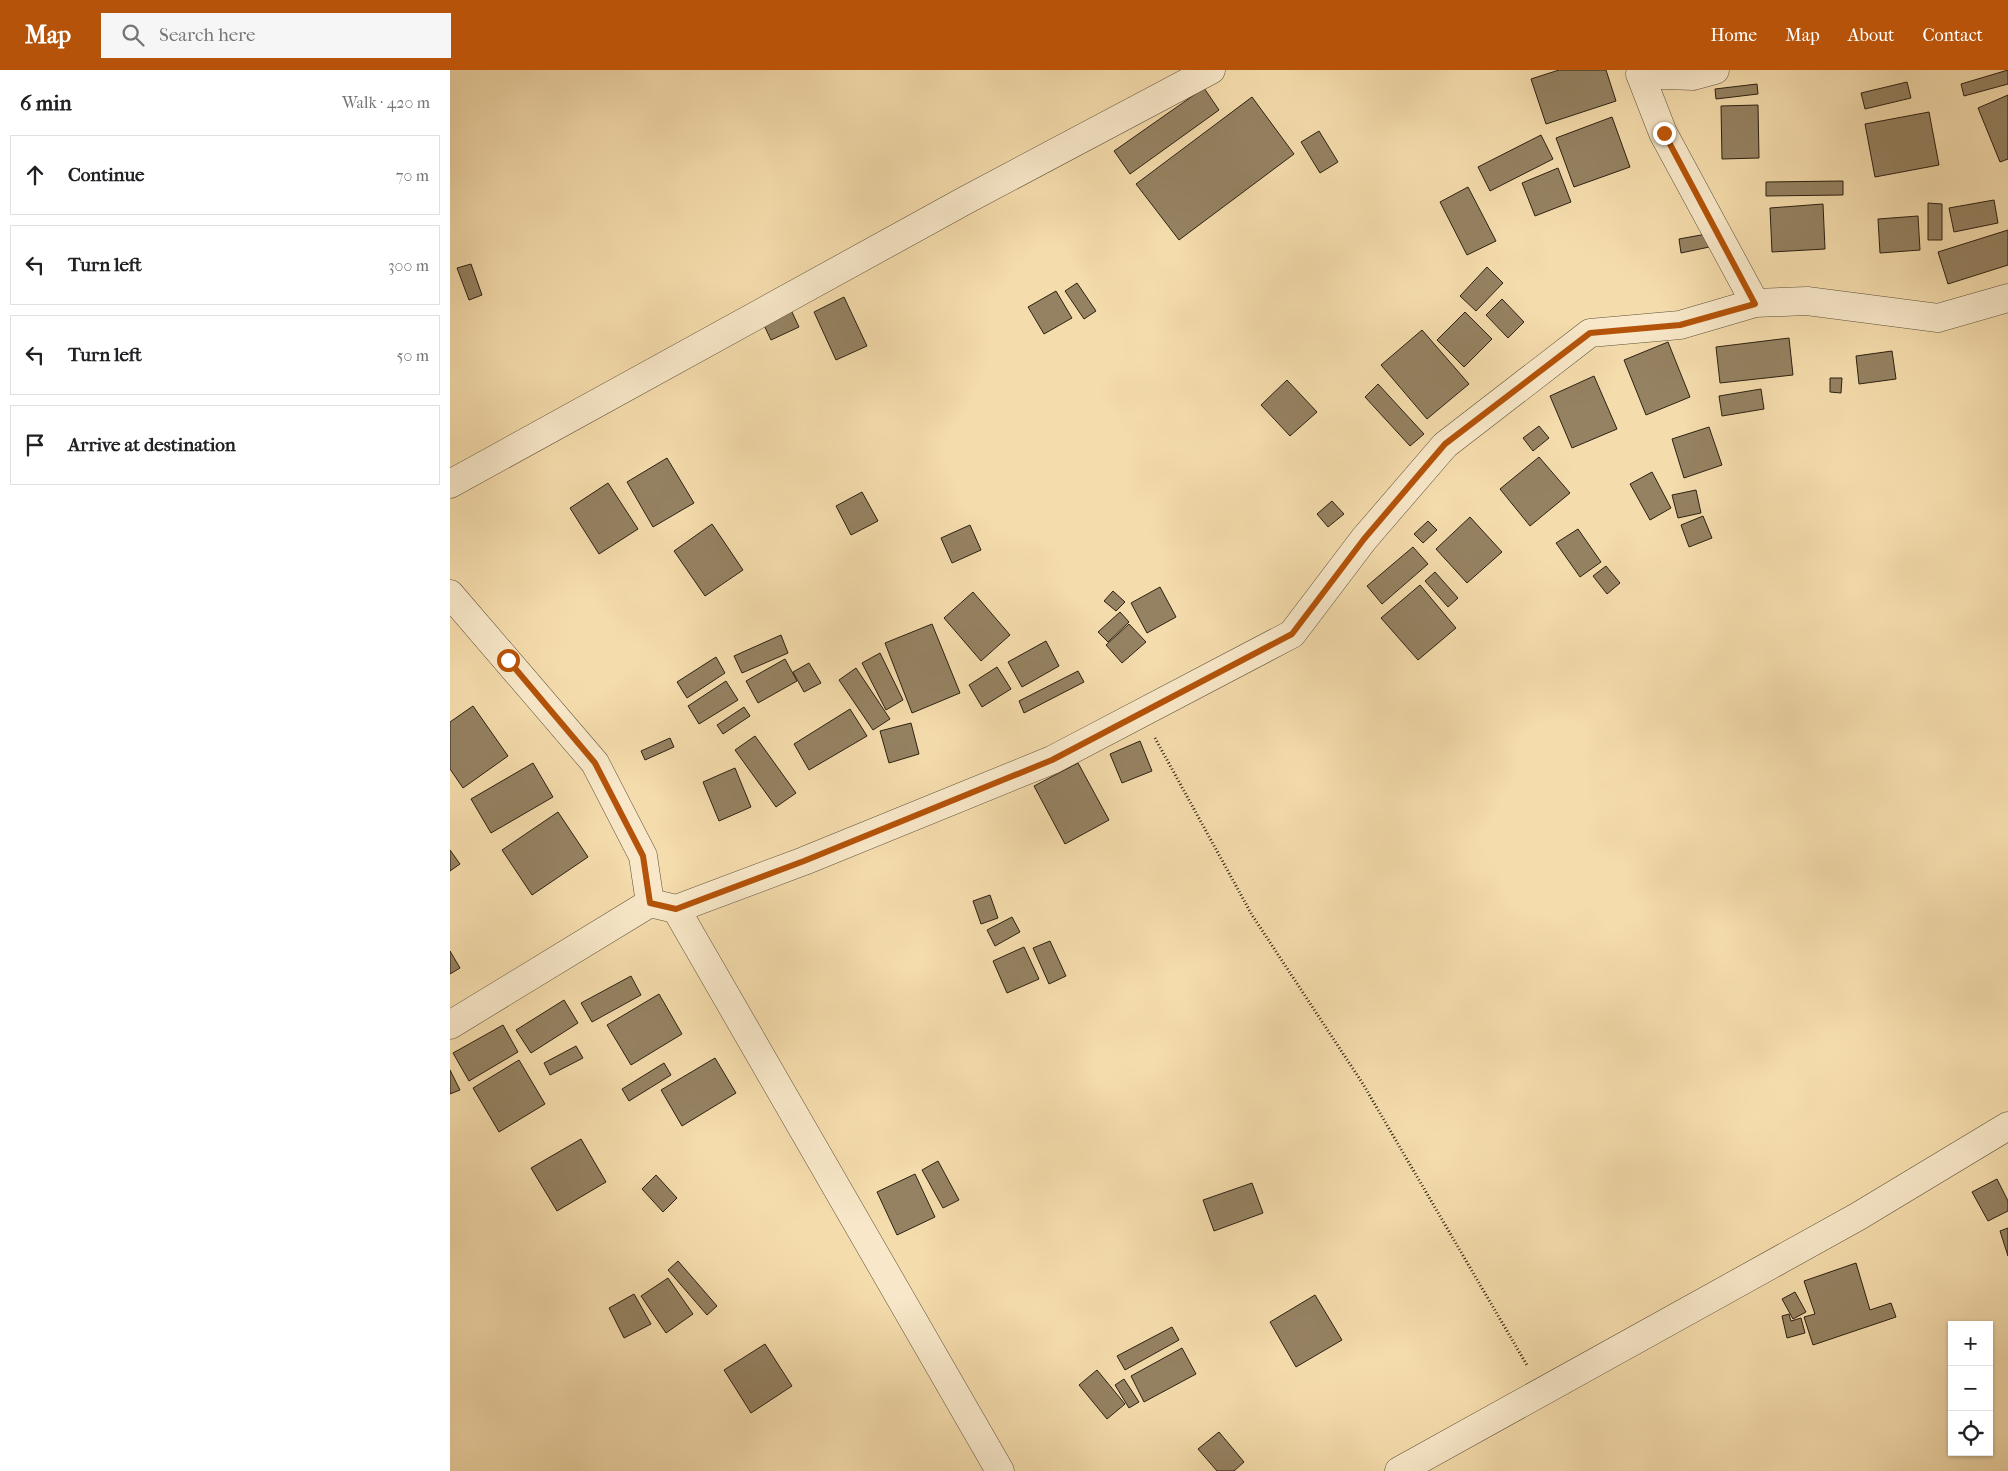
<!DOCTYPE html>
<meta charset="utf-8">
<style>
body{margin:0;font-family:"IM FELL French Canon",serif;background:#f6f6f6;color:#202124}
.controls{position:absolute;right:15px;bottom:15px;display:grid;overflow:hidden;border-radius:0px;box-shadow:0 1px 4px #0004}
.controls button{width:45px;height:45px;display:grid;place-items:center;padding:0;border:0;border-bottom:1px solid #e0e0e0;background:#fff;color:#202124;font:25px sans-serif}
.stop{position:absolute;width:15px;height:15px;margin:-11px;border:4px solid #b45309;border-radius:50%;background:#fff}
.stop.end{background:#b45309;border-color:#fff;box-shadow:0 1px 5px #0008}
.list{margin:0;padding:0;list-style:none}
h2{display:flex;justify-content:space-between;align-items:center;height:65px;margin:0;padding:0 20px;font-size:21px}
h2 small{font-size:16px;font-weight:400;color:#757577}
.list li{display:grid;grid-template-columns:32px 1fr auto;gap:15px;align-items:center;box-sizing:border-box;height:80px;margin:0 10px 10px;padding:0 10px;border:1px solid #e0e0e0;border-radius:0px}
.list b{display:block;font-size:19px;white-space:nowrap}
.list em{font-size:16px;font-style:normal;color:#757577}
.icon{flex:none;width:28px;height:28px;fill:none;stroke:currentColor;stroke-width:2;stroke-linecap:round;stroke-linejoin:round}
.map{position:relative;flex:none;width:1558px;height:1401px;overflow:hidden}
header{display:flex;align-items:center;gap:30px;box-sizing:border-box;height:70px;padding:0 25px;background:#b45309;color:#fff}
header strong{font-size:24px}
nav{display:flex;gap:28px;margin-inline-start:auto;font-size:18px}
.search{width:350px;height:45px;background:#f6f6f6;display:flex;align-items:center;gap:12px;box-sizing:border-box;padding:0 18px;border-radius:0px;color:#757577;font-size:19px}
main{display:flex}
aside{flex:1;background:#fff}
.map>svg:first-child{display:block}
</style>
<header>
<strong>Map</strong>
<div class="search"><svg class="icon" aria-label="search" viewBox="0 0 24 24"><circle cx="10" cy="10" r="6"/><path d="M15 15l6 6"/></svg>Search here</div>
<nav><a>Home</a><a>Map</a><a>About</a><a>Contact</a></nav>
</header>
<main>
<aside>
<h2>6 min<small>Walk · 420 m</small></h2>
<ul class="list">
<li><svg class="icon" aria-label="ahead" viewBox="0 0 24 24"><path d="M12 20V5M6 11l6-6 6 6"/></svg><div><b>Continue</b></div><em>70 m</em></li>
<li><svg class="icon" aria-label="left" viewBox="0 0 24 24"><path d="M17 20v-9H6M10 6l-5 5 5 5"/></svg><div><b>Turn left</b></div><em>300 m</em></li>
<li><svg class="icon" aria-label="left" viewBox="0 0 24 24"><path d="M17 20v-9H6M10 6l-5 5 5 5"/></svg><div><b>Turn left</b></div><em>50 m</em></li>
<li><svg class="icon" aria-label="arrive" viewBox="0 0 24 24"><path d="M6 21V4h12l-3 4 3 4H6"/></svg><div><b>Arrive at destination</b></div></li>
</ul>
</aside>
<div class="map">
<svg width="1558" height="1401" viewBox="0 0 1558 1401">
<rect width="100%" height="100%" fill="#f5dcac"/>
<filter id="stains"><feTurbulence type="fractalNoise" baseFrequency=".004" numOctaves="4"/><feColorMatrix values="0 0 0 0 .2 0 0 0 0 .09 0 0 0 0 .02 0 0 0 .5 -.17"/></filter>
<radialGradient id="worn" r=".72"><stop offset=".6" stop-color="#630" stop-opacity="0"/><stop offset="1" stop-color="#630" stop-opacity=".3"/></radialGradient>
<g fill="#958262" stroke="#2c2112">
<polygon points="1109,0 1156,0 1166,31 1096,54 1081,9"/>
<polygon points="1558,0 1558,14 1514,26 1511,14"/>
<polygon points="1457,12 1461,28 1415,39 1411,23"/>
<polygon points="1307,14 1308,24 1266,29 1265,19"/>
<polygon points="754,18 769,40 680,104 664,81"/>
<polygon points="1558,25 1558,89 1550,92 1528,38"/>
<polygon points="802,27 844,84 729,170 686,114"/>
<polygon points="1308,35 1309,88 1272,89 1271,36"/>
<polygon points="1479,42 1489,95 1425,107 1415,54"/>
<polygon points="1162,47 1180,97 1124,117 1106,68"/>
<polygon points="869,61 888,92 870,103 851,72"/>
<polygon points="1091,65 1103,89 1040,121 1028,97"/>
<polygon points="1108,98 1121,132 1085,146 1072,113"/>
<polygon points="1393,111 1393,125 1316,126 1316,112"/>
<polygon points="1018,117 1046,171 1017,185 990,132"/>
<polygon points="1544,130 1548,153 1504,162 1499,138"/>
<polygon points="1478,133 1492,134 1492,170 1478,170"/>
<polygon points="1373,134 1375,179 1322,182 1320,138"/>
<polygon points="1468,146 1470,180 1430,183 1428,149"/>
<polygon points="1558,160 1558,195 1498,214 1488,182"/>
<polygon points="1262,163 1264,176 1231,183 1229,169"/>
<polygon points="21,194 32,225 19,230 7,198"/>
<polygon points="1037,197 1053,213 1026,241 1010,226"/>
<polygon points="627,213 646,241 634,249 615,221"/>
<polygon points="606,221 622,248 594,264 578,237"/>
<polygon points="394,227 417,276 386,290 364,242"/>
<polygon points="1052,229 1074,252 1058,268 1036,245"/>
<polygon points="341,240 349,257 321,270 313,253"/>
<polygon points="1015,242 1042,269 1014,297 987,270"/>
<polygon points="972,260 1019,314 977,349 931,295"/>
<polygon points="1339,268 1343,305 1270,313 1266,277"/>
<polygon points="1218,272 1240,327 1196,345 1174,290"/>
<polygon points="1442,281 1446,309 1409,314 1406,286"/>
<polygon points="1144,306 1167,359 1122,378 1100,326"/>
<polygon points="1380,308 1392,308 1391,323 1380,322"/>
<polygon points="837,310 867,342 840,366 811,335"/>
<polygon points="928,314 974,364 960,376 915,327"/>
<polygon points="1311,319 1314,339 1272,346 1269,326"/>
<polygon points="1089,356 1099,368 1083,381 1073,368"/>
<polygon points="1259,357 1272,395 1234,408 1222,369"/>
<polygon points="1089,387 1120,423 1080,456 1050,419"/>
<polygon points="217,388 244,433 203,457 177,412"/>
<polygon points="1202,402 1221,438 1200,450 1180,414"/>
<polygon points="158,413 188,459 149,484 120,438"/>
<polygon points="1246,420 1251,443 1228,448 1222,425"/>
<polygon points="412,422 428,451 401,465 386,436"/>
<polygon points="882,431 894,444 878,457 867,444"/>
<polygon points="1253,446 1262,468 1239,477 1231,455"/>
<polygon points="1020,447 1052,482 1017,513 986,479"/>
<polygon points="978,451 987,460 973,473 964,464"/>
<polygon points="262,454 293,500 255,526 224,481"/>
<polygon points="520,455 531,480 502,493 491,468"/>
<polygon points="1128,459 1151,492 1130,507 1106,473"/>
<polygon points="963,477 978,494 932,534 917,516"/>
<polygon points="1156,496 1170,513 1157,524 1143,506"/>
<polygon points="985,502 1008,528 998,537 975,511"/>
<polygon points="970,515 1006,558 968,590 931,548"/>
<polygon points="710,517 726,547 697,563 681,533"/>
<polygon points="663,521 675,532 666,541 654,531"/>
<polygon points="523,522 560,565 531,591 494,548"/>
<polygon points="670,542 679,552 658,572 648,562"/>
<polygon points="482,554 510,623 462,643 435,573"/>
<polygon points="679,554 696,572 672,593 656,575"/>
<polygon points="331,565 338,583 292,603 284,586"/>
<polygon points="596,571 609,596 572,617 558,592"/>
<polygon points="430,583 453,630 436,640 412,593"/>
<polygon points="266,587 275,603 237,628 227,612"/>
<polygon points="335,589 347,611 308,633 296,611"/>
<polygon points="359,593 371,613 354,622 343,602"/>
<polygon points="547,597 561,619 532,637 519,615"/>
<polygon points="406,598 440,649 423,660 389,610"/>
<polygon points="628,601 634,612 574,643 569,631"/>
<polygon points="276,611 288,630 249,654 238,636"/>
<polygon points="23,636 58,686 13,718 0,699 0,652"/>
<polygon points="294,637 300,646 273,664 267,655"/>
<polygon points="400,639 417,666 359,700 344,674"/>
<polygon points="461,653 469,684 439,693 430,661"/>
<polygon points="305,666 346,723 326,737 285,680"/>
<polygon points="220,668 224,677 195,690 191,681"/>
<polygon points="690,671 702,701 672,713 660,684"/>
<polygon points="83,693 103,727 41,763 21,729"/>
<polygon points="628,693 659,750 615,774 584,716"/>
<polygon points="285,698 301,737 269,751 253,712"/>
<polygon points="108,742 138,787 82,825 52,780"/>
<polygon points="0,780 10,794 0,801"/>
<polygon points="540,825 548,848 531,854 523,831"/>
<polygon points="562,847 570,862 545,876 537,860"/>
<polygon points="600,871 616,906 599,914 583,878"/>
<polygon points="574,877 589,909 557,923 543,891"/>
<polygon points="0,881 10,898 0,904"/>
<polygon points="181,906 191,925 142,952 131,933"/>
<polygon points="209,924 232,964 181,995 157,955"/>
<polygon points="114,930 128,953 81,983 66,960"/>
<polygon points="53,955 68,982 19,1011 3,983"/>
<polygon points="126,976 133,988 100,1005 94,993"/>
<polygon points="265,988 286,1023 232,1056 211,1020"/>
<polygon points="69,990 95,1034 49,1062 23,1018"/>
<polygon points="214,993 221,1005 179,1031 172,1019"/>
<polygon points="0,1000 10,1020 0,1024"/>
<polygon points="131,1069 156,1112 107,1141 81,1098"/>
<polygon points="488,1091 509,1130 493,1138 472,1100"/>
<polygon points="465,1104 485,1147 447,1165 427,1122"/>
<polygon points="206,1105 227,1128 213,1142 192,1119"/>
<polygon points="1547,1109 1558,1131 1558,1141 1538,1151 1522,1122"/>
<polygon points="802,1113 813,1143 764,1161 753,1130"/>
<polygon points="1558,1158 1558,1186 1550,1161"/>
<polygon points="228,1191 267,1236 257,1245 218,1200"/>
<polygon points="1406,1193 1420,1240 1441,1233 1446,1247 1363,1275 1354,1247 1365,1244 1354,1211"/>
<polygon points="218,1208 243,1244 216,1263 191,1226"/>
<polygon points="1345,1222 1356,1242 1343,1249 1332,1229"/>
<polygon points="184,1224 201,1254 174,1268 159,1238"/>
<polygon points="865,1225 892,1270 846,1297 820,1252"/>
<polygon points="1339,1244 1341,1251 1351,1248 1355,1263 1337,1268 1332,1246"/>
<polygon points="722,1257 729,1270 675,1300 667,1286"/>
<polygon points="315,1274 342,1316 301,1343 274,1300"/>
<polygon points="732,1278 746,1304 694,1332 681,1306"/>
<polygon points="647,1300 675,1334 657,1349 629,1315"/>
<polygon points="674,1309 689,1332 679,1338 665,1315"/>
<polygon points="769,1362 794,1392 784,1401 767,1401 748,1379"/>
</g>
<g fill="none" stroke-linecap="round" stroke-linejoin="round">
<defs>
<g id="minor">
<polyline points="1265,0 1243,6 1190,4 1213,63 1305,233"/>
<polyline points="0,414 516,130 761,0"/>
<polyline points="0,524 145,693 193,786 200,833"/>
<polyline points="226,839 550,1401"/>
<polyline points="0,955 200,833 226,839 354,791 602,690 842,564 914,469 995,375 1140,263 1230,255 1305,233 1357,231 1488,248 1558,228"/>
<polyline points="949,1401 1407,1147 1558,1056"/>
</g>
</defs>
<use href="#minor" stroke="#5e5038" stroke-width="29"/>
<polyline stroke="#2c2112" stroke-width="3" stroke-dasharray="1 2.5" stroke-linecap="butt" points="705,668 802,845 913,1014 1078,1297"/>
<use href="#minor" stroke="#f8e8c9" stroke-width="28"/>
</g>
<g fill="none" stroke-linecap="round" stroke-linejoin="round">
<polyline stroke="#b45309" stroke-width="6" points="58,590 145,693 193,786 200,833 226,839 354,791 602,690 842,564 914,469 995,374 1140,263 1230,255 1305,234 1214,63"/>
</g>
<rect width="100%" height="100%" filter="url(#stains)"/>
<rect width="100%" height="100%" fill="url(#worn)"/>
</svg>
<div class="controls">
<button>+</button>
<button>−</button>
<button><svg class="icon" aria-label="locate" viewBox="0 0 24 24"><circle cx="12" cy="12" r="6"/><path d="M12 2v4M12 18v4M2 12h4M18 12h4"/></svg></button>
</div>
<div class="stop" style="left:58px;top:590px"></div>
<div class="stop end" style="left:1214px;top:63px"></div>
</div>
</main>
